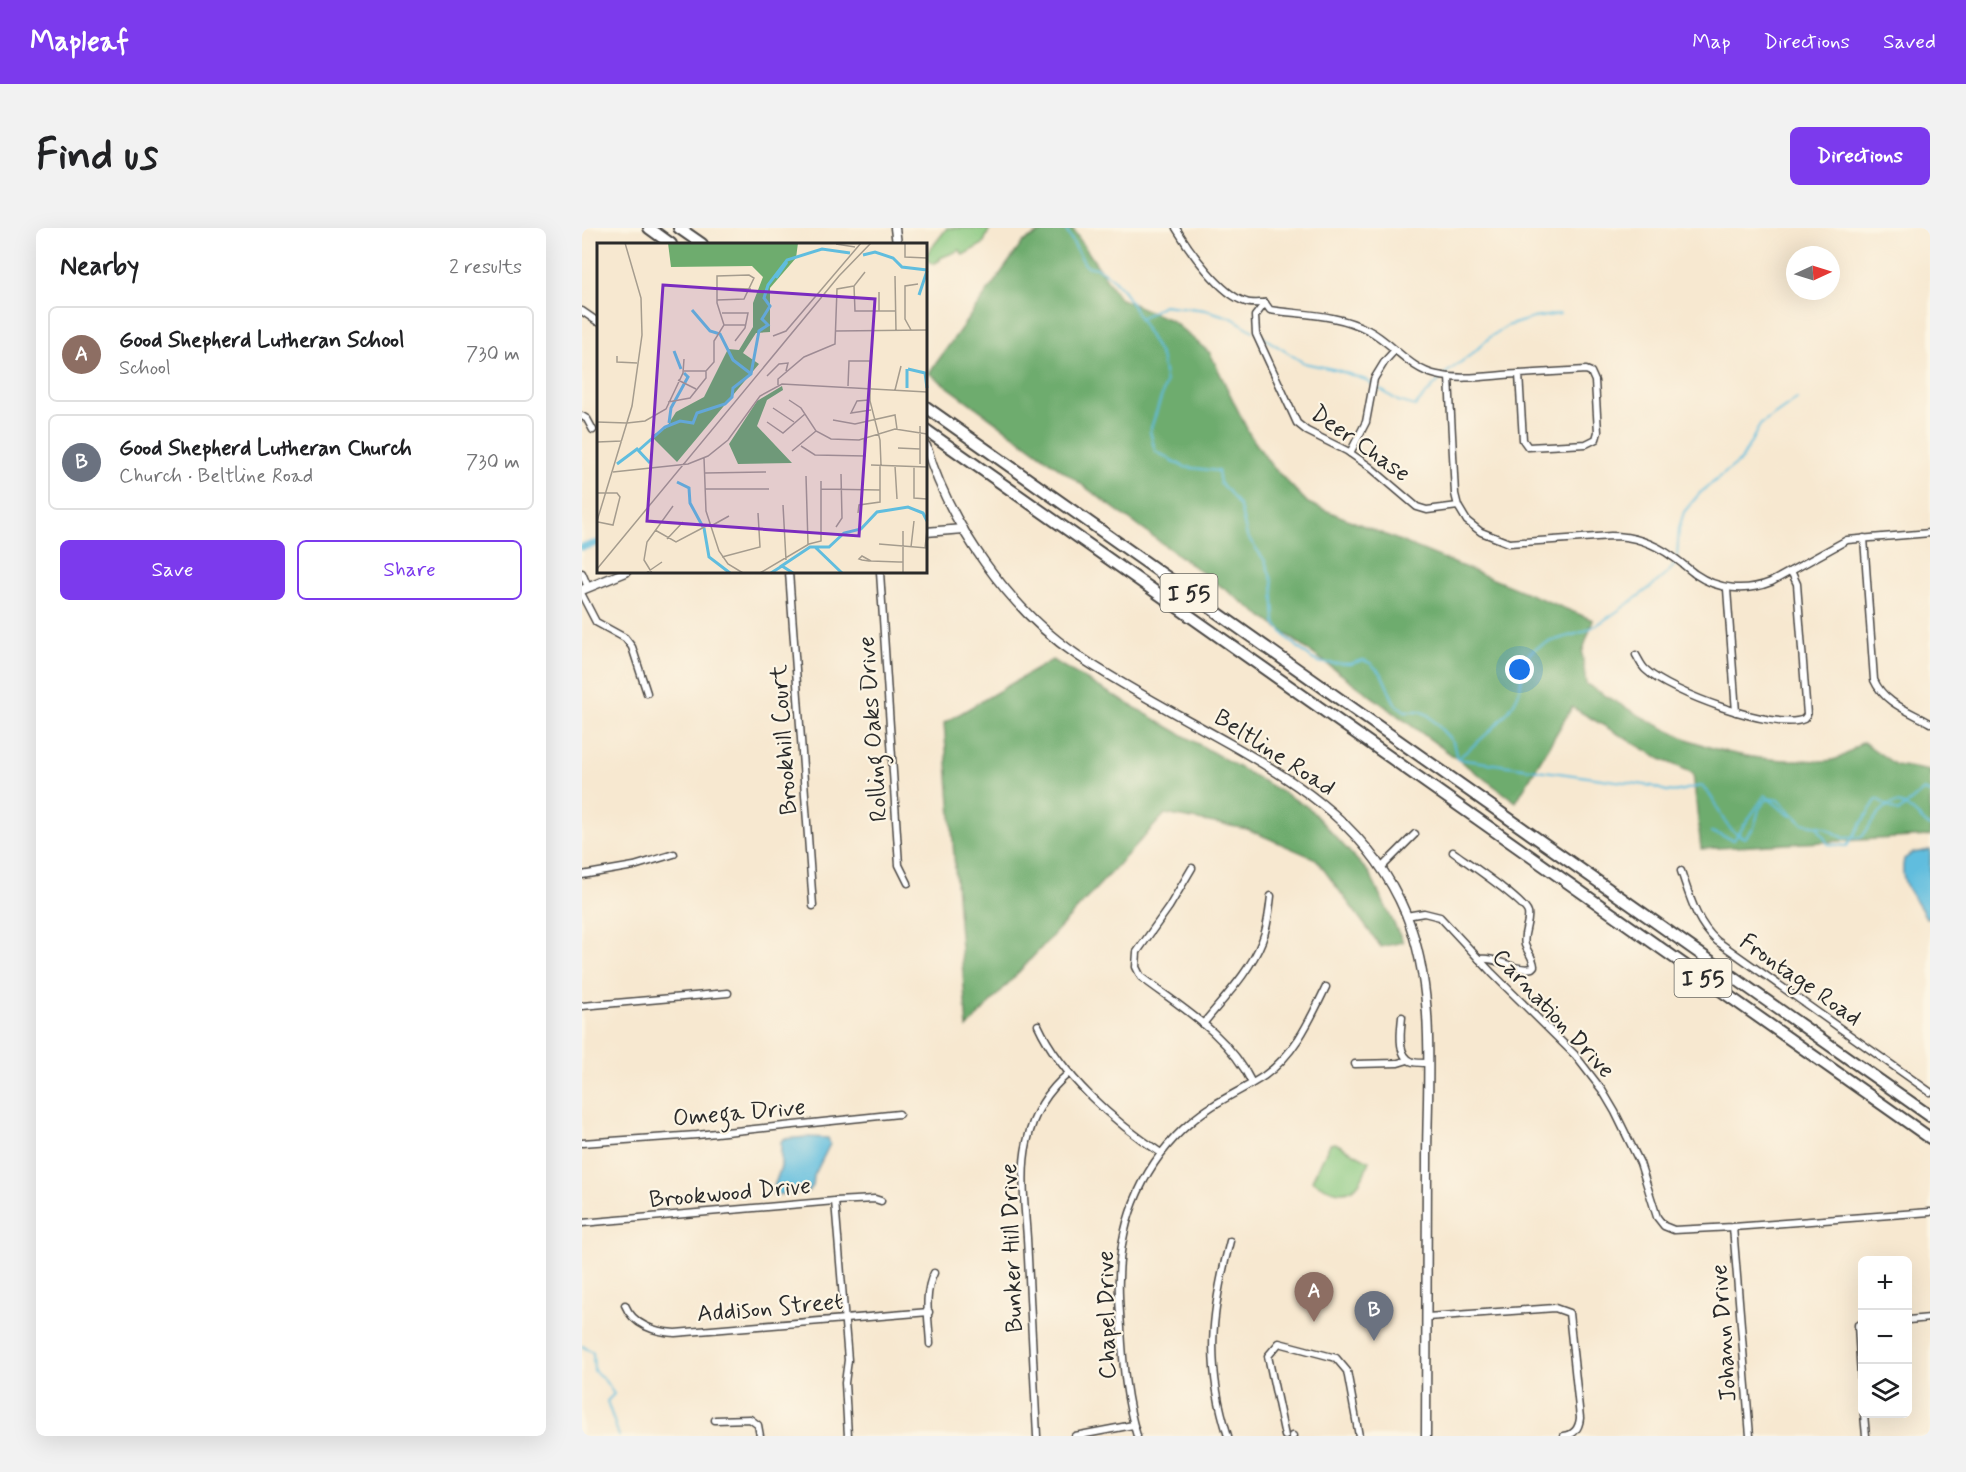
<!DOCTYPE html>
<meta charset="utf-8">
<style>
body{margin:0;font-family:Mynerve,sans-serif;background:#f2f2f2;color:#202124}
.controls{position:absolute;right:18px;bottom:18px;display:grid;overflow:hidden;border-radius:9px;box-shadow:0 6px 24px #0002}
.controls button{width:54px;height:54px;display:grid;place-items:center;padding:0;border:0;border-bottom:2px solid #e0e0e0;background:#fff;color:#202124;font:30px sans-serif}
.compass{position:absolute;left:1204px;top:18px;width:54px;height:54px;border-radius:50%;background:#fff;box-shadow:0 6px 24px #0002;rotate:86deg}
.you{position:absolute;left:938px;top:442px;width:21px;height:21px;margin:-15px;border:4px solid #fff;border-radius:50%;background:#1a73e8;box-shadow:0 0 0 9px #1a73e833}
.badge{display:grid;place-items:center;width:39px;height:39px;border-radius:50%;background:#7c3aed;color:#fff;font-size:20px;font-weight:700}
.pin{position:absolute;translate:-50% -50px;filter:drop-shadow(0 2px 3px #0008)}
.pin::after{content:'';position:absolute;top:32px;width:21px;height:18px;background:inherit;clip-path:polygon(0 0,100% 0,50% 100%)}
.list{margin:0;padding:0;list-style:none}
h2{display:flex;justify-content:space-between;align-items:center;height:78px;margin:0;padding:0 24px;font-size:26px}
h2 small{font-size:20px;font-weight:400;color:#757577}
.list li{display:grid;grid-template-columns:39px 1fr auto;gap:18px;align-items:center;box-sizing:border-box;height:96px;margin:0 12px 12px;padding:0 12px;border:2px solid #e0e0e0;border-radius:9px}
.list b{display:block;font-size:22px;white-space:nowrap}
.list p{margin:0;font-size:20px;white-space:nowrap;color:#757577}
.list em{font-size:20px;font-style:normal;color:#757577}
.actions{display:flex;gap:12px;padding:18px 24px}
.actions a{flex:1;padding:14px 0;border:2px solid #7c3aed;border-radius:9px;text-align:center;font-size:21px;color:#7c3aed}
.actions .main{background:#7c3aed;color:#fff}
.icon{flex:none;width:33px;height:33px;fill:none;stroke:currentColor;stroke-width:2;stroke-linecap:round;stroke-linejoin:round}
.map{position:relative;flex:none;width:1348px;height:1208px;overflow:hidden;border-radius:9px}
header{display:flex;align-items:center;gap:36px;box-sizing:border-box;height:84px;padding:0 30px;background:#7c3aed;color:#fff}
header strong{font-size:28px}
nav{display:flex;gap:33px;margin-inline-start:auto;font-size:21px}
.intro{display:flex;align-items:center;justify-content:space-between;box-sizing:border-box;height:144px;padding:0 36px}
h1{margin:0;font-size:42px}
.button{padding:15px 27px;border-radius:9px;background:#7c3aed;color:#fff;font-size:21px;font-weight:700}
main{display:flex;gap:36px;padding:0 36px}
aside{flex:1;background:#fff;border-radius:9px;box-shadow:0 6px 24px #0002}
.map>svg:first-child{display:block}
</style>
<header>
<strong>Mapleaf</strong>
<nav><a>Map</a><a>Directions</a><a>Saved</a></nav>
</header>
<div class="intro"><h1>Find us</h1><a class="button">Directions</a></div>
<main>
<aside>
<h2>Nearby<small>2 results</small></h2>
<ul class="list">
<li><span class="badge" style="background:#8d6e63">A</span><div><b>Good Shepherd Lutheran School</b><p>School</p></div><em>730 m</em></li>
<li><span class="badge" style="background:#6b7280">B</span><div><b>Good Shepherd Lutheran Church</b><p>Church · Beltline Road</p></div><em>730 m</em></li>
</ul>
<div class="actions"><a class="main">Save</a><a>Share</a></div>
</aside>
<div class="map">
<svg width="1348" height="1208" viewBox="0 0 1348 1208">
<rect width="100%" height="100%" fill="#fcf5e5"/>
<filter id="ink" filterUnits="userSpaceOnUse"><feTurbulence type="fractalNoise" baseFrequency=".0167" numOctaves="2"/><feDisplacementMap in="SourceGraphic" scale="12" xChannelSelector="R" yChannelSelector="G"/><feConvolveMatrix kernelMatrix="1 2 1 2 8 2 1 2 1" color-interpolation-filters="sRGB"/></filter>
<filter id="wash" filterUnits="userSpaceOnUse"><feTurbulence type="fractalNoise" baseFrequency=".008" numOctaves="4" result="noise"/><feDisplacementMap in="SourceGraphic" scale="24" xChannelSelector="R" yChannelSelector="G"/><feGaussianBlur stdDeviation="1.35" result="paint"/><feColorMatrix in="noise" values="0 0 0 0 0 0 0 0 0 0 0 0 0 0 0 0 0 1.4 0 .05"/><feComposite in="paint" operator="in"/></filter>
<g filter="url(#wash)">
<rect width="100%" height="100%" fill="#f7e8d0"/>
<g fill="#88c880" stroke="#5a7a56" stroke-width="1.5">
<polygon points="365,0 408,0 401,16 381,27 378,22 358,30 358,32 351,36 344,31 344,27"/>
<path d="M753 915 787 933C784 940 782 949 777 955 765 972 743 961 730 952L748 916Z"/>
</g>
<g fill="#6eac6e" stroke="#4c6c4c" stroke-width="1.5">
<path d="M466 0H490L537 70 590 93 628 125 668 207 689 237 726 275 1011 392 1000 425 1004 456C1076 499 1130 534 1218 532 1228 532 1244 535 1254 531 1264 528 1273 519 1281 514L1314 537 1348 543V608L1119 621 1111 545 1079 531 990 479 934 574 347 145 441 14Z"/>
<polygon points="470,432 726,579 787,645 821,714 799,719 734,631 665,601 583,586 385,800 362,495"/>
</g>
<g fill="#60bdde" stroke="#467484" stroke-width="1.5">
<path d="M1348 622V689L1344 690C1334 669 1316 658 1322 631L1331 625Z"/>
<polygon points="226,909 246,910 248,916 232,948 231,958 227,963 192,967 190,964 199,939 199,914 201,911"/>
</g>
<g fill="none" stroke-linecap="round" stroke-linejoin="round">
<g stroke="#60bdde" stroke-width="2">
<polyline points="483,0 504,38 515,40 529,49 542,63 579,128 584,155 568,203 573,223 602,239 636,243 638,255 648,265 658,279 665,308 683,333 691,355 693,395 705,410 730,431 740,435 768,436 781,432 788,435 799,445 813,476 823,483 838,483 846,487 871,514 875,531"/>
<polyline points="558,91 581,77 624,82 650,90 671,103"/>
<polyline points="676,106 722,135 755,142 784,152 816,173 833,178 864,145 890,126 908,109 925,98 951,90 978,86"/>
<polyline points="1095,328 1097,300 1102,284 1118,265 1159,232 1178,197 1215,171"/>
<path d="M875 531C894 516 929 488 937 464 941 452 938 434 948 425 959 413 988 409 1003 403 1019 396 1090 347 1094 334"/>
<path d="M876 531 1070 558C1095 569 1096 561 1120 558 1138 573 1137 601 1163 610L1172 600 1177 581 1184 572 1190 571 1196 572 1220 595 1242 599 1262 610 1280 609C1289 597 1303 568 1322 577 1331 582 1340 593 1348 599"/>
<polyline points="1235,598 1246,616 1265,618 1295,571 1316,584 1342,562 1348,565"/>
<polyline points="1129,604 1152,612 1183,567 1204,585 1210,588"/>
<polyline points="0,1118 11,1124 12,1143 21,1150 32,1166 25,1173 37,1208"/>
</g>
<polyline stroke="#60bdde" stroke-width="7" points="0,319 16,315"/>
</g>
</g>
<g filter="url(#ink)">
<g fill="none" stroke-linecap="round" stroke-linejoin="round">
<defs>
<g id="street">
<path d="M594 0C607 22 639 67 664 74 669 76 677 75 683 75"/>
<polyline points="683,75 673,88 674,106 715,195 725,203 765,223 788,239 835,279 845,282 876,278"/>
<path d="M683 75 688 82C721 87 756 86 786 102 811 115 827 141 855 147 880 153 911 147 937 146"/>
<polyline points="0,83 16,94"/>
<polygon points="1004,142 1009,144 1013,153 1016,204 1014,211 1004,216 946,219 941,212 937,146"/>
<path d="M867 149 873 266 876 278 885 293 899 304 927 315 1029 308C1051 308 1073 316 1091 329 1099 334 1106 341 1113 346 1136 362 1164 364 1189 354L1265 312 1348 305"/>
<polyline points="0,188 5,191 11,202"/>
<polyline points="768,225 784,194 792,151 803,133 813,122"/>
<path d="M1282 310 1292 452C1302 475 1327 483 1348 495"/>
<polyline points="207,344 231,678"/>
<polyline points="298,344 317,637 326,655"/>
<polyline points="0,345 6,359"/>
<polyline points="1145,361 1154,484"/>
<polyline points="0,367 14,394 43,410 50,419 65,465"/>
<path d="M1054 427C1057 432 1060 439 1064 442 1087 464 1194 504 1222 491L1225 487 1215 356 1209 343"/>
<path d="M871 624C883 633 943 673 946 685 948 695 940 706 943 717 946 725 951 729 952 738L950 740C932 744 915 728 897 731"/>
<path d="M610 640 587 679 555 724 554 739 559 749C600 780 647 807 670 855"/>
<polyline points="799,640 833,606"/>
<path d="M1099 643C1108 669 1114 694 1135 713L1348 864"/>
<polyline points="0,647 52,638 92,626"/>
<polyline points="824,688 842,685 858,689 910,745 993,827 1020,862 1033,884 1058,935 1075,989 1082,998 1092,1002 1151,999 1348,984"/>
<polyline points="0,778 146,765"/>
<path d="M820 789C819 801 814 829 831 834 835 835 841 835 846 835"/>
<path d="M621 796C641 771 668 744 680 713 686 699 687 684 689 668"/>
<path d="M456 797C479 847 533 895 579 925"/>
<polyline points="773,836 816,835 826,832"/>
<polyline points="0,915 115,907 317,886"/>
<polyline points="253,973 266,1132 263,1155 266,1208"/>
<polyline points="0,995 253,973 293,971 299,973"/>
<polyline points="1151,999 1168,1208"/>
<path d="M43 1077C51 1097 73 1104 93 1105L347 1084"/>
<path d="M845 1089 973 1080 987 1085 998 1190C997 1200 992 1207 982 1208"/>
<polyline points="1326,1092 1348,1090"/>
<polyline points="1280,1096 1276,1097 1280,1166"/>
<path d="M348 1116C347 1093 341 1066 352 1045"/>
<polyline points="1282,1186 1284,1208"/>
<polyline points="133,1192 168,1191 176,1197 178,1208"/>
<path d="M455 1208C452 1142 448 1076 445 1010 443 979 438 945 445 914 451 887 465 863 487 845"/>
<polyline points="493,1208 551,1197"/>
<path d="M555 1208C544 1172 541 1137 539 1100 538 1083 536 1067 537 1050 538 990 563 933 609 894 631 874 658 864 682 848 713 826 728 792 744 759"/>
<path d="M646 1208C623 1137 629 1084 648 1013"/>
<polyline points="703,1208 686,1128 697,1115 754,1130 765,1143 777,1208"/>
<polyline points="710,1208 711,1208"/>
</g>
<g id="secondary">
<polyline points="313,0 315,16"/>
<path d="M344 218C368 297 427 381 495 427 544 460 597 487 648 516 723 559 789 602 824 686 855 763 845 853 845 934 844 1025 845 1117 844 1208"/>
<polyline points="344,304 381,301"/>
<polyline points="0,362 44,344"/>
</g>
<g id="highway">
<polyline points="67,0 89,16"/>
<polyline points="97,0 120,16"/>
<polyline points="344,179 1348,888"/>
<polyline points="344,202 1348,910"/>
</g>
</defs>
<use href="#street" stroke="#4a4744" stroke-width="9"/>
<use href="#secondary" stroke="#4a4744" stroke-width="11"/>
<use href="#highway" stroke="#4a4744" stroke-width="14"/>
<use href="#street" stroke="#fff" stroke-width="6"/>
<use href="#secondary" stroke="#fff" stroke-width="8"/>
<use href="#highway" stroke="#fff" stroke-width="10"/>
</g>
</g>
<g text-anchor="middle" stroke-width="4.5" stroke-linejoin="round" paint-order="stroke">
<g fill="#fcf5e5" stroke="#6a6863" stroke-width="1.5">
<rect x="578.5" y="346" width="57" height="38" rx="4.5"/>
<rect x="1092.5" y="731" width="57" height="38" rx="4.5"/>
</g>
<g font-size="22" font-weight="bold" fill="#2b2b2b">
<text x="607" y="373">I 55</text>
<text x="1121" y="758">I 55</text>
</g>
<g font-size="24" fill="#2b2b2b" stroke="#fcf5e5">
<text transform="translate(779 215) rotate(35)" y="8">Deer Chase</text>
<text transform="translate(290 501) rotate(-94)" y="8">Rolling Oaks Drive</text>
<text transform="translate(201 512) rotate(-94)" y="8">Brookhill Court</text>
<text transform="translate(693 524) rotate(33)" y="8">Beltline Road</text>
<text transform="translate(1219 751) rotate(35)" y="8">Frontage Road</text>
<text transform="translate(972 785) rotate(47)" y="8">Carnation Drive</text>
<text transform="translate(157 884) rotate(-5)" y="8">Omega Drive</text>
<text transform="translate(148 964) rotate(-5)" y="8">Brookwood Drive</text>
<text transform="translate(429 1020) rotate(-92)" y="8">Bunker Hill Drive</text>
<text transform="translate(188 1079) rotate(-5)" y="8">Addison Street</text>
<text transform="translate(524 1087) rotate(-91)" y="8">Chapel Drive</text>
<text transform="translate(1141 1105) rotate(-94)" y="8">Johann Drive</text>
</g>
</g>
<g transform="translate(15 15)">
<rect width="330" height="330" fill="#f7e8d0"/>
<path d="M71 0H201L199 15 173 45V89L159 90 146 110 162 121 80 219 54 193 69 185 79 169 107 154 131 106 142 107 156 84V60L166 34 155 23 74 24ZM185 143 186 147 170 157 160 183 195 220 141 221 132 201 160 158Z" fill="#6eac6e"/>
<path fill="none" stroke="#60bdde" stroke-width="3" d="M266 12 278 9 296 15 305 24 330 27M179 35 190 19M322 52 330 28M95 67 113 88 123 91 136 117 153 130M77 108 84 126M310 126V145M311 126 328 130 330 145M72 180 74 165 91 134 87 130M42 207 68 184 83 178 96 180 100 170 128 161 135 154 136 145 154 131 162 88 171 82 165 76 173 63 167 55 171 42 190 17 225 6 253 10M20 221 40 206 53 220M80 239 92 245 93 260 106 284M107 285 112 314 133 330M218 304 245 330M183 324 213 304H232L247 290 264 286 280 269 311 264 326 270 330 278M174 330 185 323 196 330"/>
<path fill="none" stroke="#a59c8e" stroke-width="1.5" d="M308 0V14L330 15M239 1 258 4M268 29 257 43 258 68H299M298 33 299 88M120 45 154 46M282 49V68M125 70H151L148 85 138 98M127 82H149M314 87 308 76V43L321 41M239 88 330 87M176 93 189 88 264 0M20 113V119L40 120M87 128H109L117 119V98L127 82 120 60V33L152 32 157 35 147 56 120 57M170 133 182 121 191 120 189 128M81 137 99 146M181 142V136L207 114 238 101 240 46 257 43M251 143 252 118H273V158L283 197 284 222M298 147 304 123M192 157 204 165 219 188 234 196 262 197 298 186 330 191M272 157 260 158 254 170 274 167M71 159 93 155 109 135V128M176 165 197 179M236 177 258 181 298 172 300 186M0 179 30 180M170 179 186 190 208 171M30 180 48 178 69 166 86 130 87 116M323 183V221M0 199 25 198M204 203 218 212 268 213 267 196M301 205 323 206M195 208 219 188M107 215 109 268 122 308 131 321 146 330M274 222 330 224M298 223 300 256M317 223V255L330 256M16 229 91 221 111 213 131 197 163 153 185 141 330 149M108 230 169 229M209 233 211 301M108 246H172M224 246 283 247M0 250H20L23 254 16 282 1 279M186 262 189 317M261 270 262 262 283 259V222M0 278 35 163 45 92 44 55 28 0M114 283 132 273M239 284 245 275 244 231M58 287 79 299 113 281M306 288V330M70 296 86 279M282 301 330 305M314 304 317 278M328 305 330 287M125 314 163 304 161 270M274 318 265 313 262 316 265 317 272 318H274L302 319H306M0 326 242 33 274 0M49 330 65 319M55 330 47 317 50 299 76 263M163 330 212 301 224 298V238"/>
<path fill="#7b2cbf" fill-opacity="0.15" stroke="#7b2cbf" stroke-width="3" d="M66 42 278 56 262 293 50 278Z"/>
<rect width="330" height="330" fill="none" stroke="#2b2b2b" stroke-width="3"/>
</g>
</svg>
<div class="controls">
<button>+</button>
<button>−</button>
<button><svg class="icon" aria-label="layers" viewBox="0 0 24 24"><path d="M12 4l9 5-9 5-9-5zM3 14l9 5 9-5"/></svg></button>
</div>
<svg class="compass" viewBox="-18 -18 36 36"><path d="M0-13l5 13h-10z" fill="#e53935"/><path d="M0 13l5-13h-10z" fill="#757577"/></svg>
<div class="you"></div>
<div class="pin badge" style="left:732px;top:1094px;background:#8d6e63">A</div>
<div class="pin badge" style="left:792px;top:1113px;background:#6b7280">B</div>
</div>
</main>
